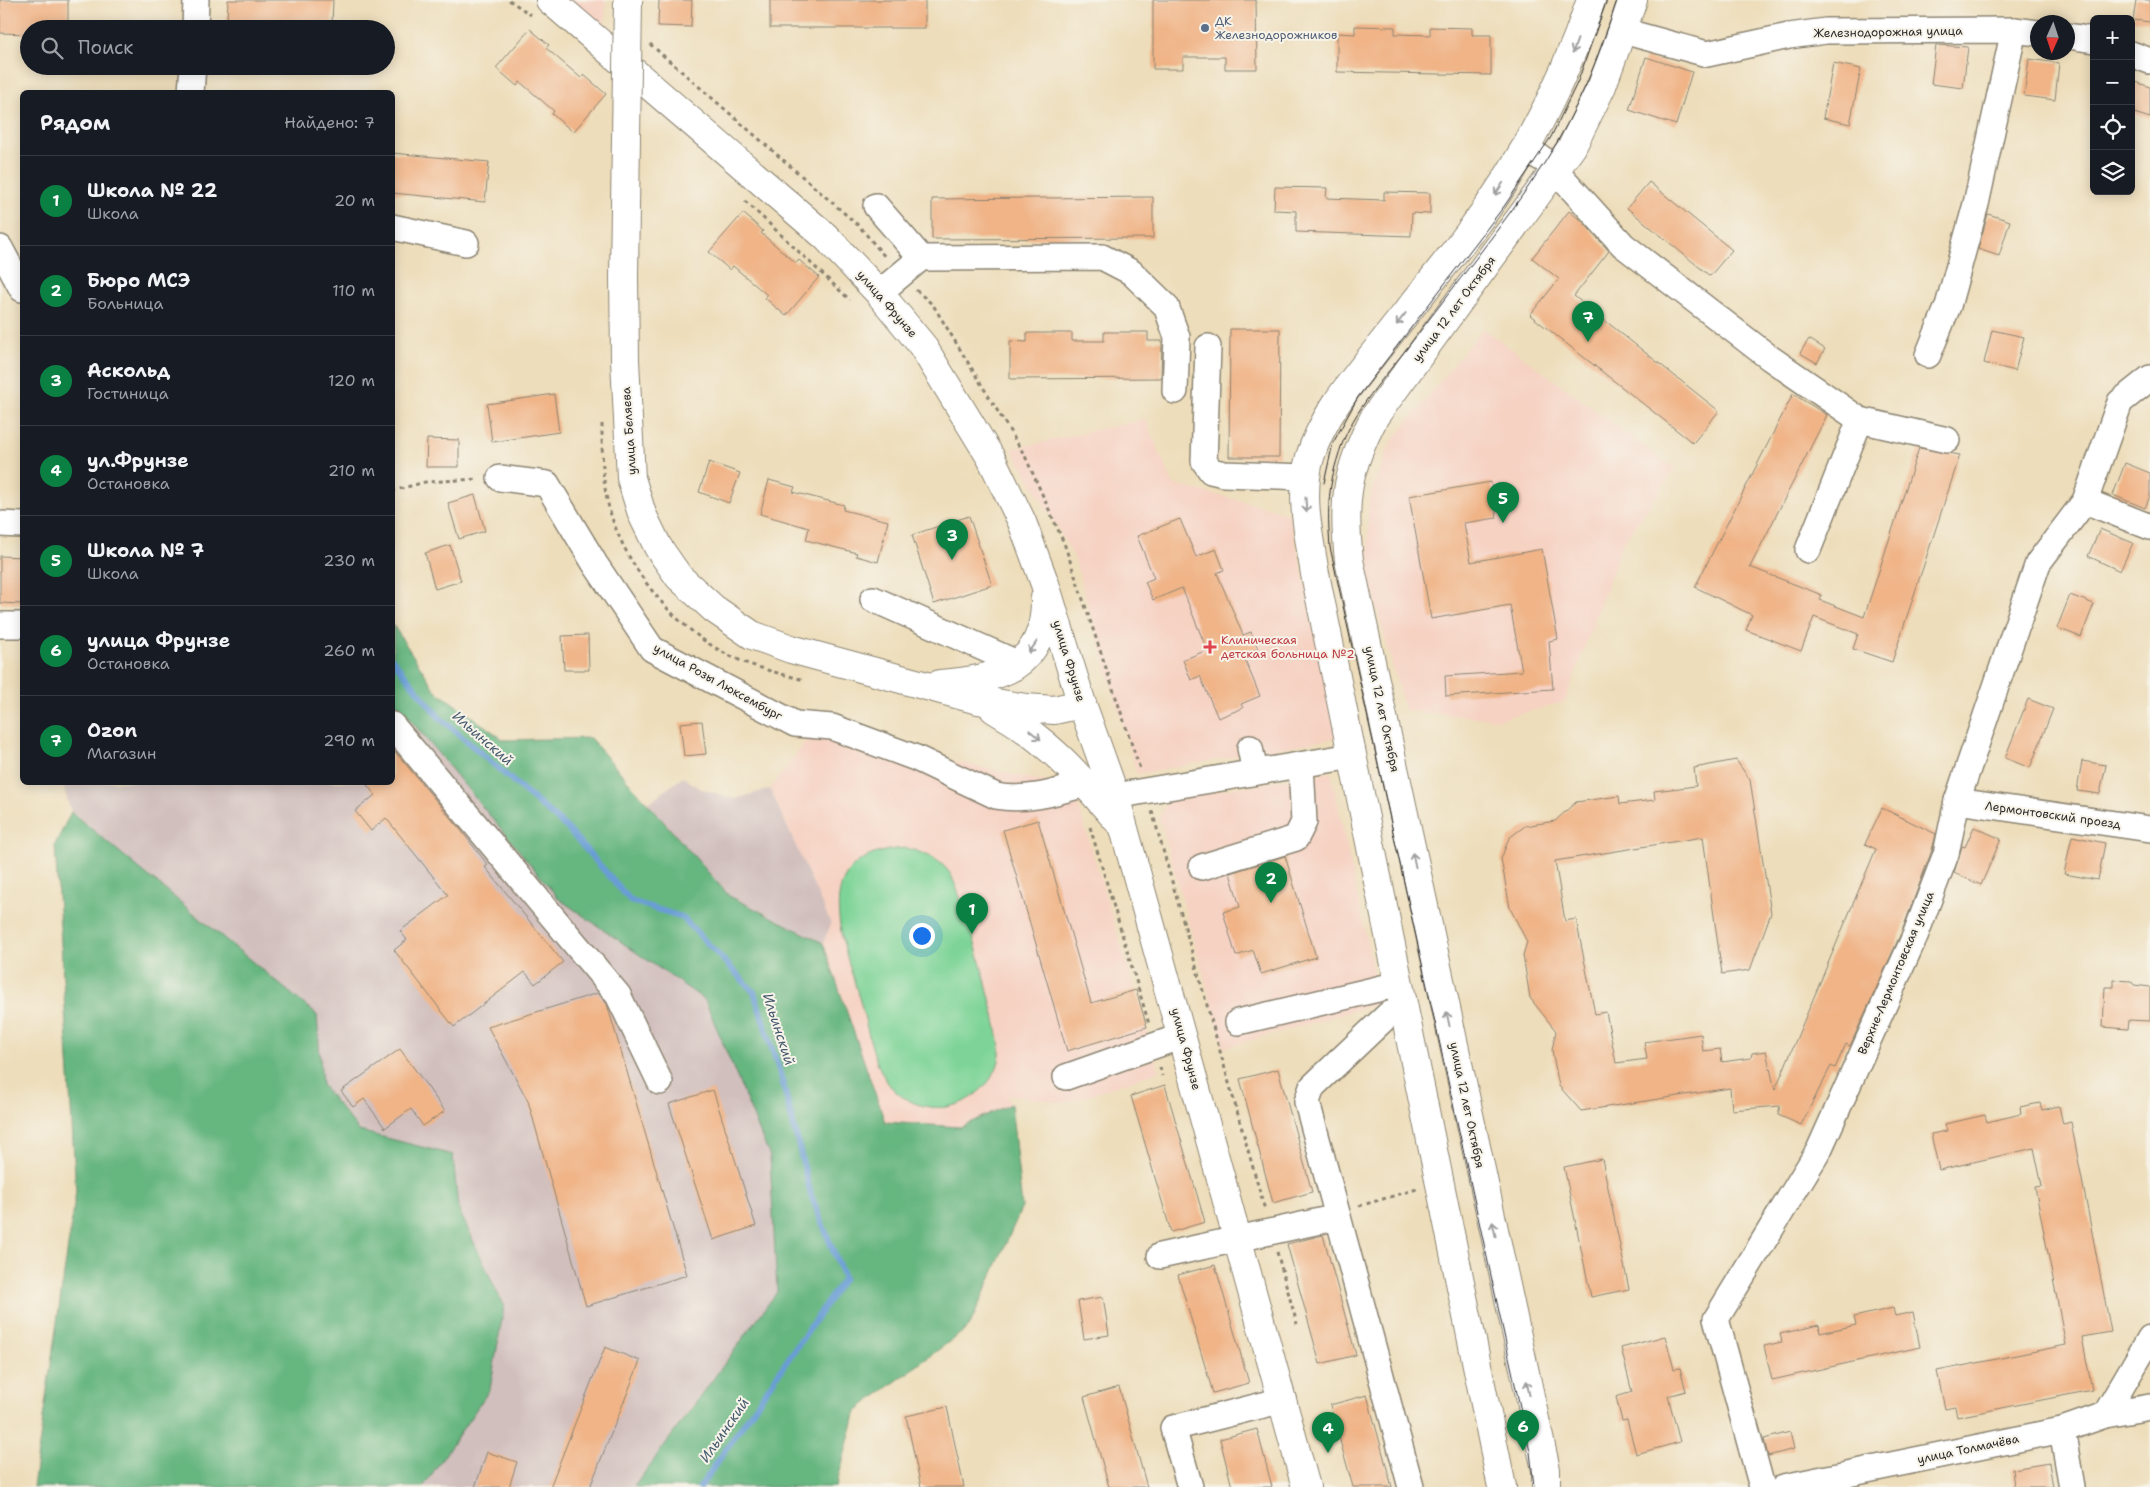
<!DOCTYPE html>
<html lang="ru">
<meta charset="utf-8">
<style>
body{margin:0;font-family:"Shantell Sans",sans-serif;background:#242831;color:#f1f3f6}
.controls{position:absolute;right:15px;top:15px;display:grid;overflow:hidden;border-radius:8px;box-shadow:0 2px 12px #0003}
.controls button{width:45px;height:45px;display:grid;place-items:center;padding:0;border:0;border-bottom:1px solid #363941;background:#171b24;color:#f1f3f6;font:25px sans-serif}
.compass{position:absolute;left:2030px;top:15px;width:45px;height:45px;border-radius:50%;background:#171b24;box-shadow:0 2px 12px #0003;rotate:183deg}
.you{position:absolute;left:921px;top:935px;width:18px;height:18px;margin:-12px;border:4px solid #fff;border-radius:50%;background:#1a73e8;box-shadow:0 0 0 8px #1a73e833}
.badge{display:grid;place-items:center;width:32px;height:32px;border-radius:50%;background:#0b8043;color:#fff;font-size:16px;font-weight:700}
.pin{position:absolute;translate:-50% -41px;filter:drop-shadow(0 1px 2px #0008)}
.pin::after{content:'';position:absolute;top:26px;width:18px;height:15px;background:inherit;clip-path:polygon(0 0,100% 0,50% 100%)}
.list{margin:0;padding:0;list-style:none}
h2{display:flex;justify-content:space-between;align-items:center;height:65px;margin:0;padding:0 20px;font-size:21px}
h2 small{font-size:16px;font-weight:400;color:#9ea1a6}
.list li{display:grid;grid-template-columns:32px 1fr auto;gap:15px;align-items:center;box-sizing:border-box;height:90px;padding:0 20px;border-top:1px solid #363941}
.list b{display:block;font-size:19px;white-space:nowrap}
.list p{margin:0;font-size:16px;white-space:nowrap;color:#9ea1a6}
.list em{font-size:16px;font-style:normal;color:#9ea1a6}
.icon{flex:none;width:28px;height:28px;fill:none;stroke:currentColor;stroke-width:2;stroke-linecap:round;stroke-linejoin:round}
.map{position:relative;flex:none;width:2150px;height:1487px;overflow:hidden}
.search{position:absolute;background:#171b24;box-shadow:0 2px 12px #0003;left:20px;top:20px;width:375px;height:55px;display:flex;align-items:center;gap:12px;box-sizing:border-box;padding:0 18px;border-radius:28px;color:#9ea1a6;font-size:19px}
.panel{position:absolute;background:#171b24;box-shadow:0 2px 12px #0003;left:20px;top:90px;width:375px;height:695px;border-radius:8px}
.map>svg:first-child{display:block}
</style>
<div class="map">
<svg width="2150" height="1487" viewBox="0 0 2150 1487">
<rect width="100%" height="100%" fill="#f7f3e8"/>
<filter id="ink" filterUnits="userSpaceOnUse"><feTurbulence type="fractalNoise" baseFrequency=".02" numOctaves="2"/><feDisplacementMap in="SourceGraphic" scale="10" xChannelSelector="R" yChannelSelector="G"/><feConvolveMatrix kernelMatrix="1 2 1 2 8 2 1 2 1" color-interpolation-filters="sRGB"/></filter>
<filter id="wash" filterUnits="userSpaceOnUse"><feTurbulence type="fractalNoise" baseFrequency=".0096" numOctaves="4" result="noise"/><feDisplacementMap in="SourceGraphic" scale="20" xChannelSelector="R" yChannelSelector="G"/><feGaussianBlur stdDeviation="1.12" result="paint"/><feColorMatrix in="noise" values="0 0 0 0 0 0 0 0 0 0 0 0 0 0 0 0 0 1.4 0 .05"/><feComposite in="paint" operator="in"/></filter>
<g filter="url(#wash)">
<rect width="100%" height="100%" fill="#edddba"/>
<g fill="#f6d2c3">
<polygon points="570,0 606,0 604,35"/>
<polygon points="1483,328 1675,469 1622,544 1565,702 1499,719 1405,711 1368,576 1368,502 1390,444"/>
<polygon points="1145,419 1173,484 1289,513 1341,737 1137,774 1074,557 1012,449"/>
<polygon points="814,730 1073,788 1159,1071 1067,1103 1007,1095 1011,1104 960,1127 885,1122 823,943 831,924 770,789"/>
<polygon points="1331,772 1380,1003 1224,1048 1159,817 1169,799"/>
</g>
<g fill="#d1bfbd">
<polygon points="393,699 559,899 705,999 770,1157 777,1292 634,1487 423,1487 490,1389 504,1307 458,1208 453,1156 359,1131 322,1085 316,1015 71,812 62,782 392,782"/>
<polygon points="683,777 699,788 735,799 770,789 831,924 823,943 729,896 648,803"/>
</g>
<path fill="#7ed498" stroke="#548062" d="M907 848C923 853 939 858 949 872 962 891 1002 1031 1000 1054 998 1076 981 1093 963 1102 938 1114 905 1106 888 1083 872 1061 868 1027 860 1001 842 937 805 854 907 848Z"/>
<g fill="#66b680" stroke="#487056">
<polygon points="393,625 436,691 504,740 590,738 729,896 823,943 885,1122 960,1127 1011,1104 1022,1207 969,1327 856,1411 836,1487 634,1487 777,1292 770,1157 705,1000 559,899 393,699"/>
<polygon points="71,812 317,1015 322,1085 359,1131 453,1155 458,1208 504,1307 490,1389 423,1487 33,1487 76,1191 55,845"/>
</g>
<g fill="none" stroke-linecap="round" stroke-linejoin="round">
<polyline stroke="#699dd5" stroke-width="6" points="392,659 439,717 567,828 631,901 682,917 754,992 782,1080 811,1195 844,1278 700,1487"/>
</g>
<g id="blocks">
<g fill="#f0b487">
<polygon points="0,0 68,0 68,29 29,29 29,34 0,33"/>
<polygon points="228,0 333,0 332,24 227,20"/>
<polygon points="659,0 692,0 691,27 658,26"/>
<rect x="770" y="0" width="155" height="28"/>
<polygon points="1153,0 1256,0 1257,69 1225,69 1225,57 1183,57 1183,69 1153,69"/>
<polygon points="2136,0 2150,0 2150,22 2133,20"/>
<polygon points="1355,26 1395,27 1395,34 1430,35 1430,27 1472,28 1472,35 1491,35 1491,75 1337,72 1337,33 1355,34"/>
<polygon points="530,29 549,45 546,48 581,78 584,75 606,94 573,132 552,114 554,111 520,82 517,86 496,68"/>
<polygon points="1936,45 1968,47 1963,88 1931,84"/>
<polygon points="1646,57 1692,72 1676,125 1629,110"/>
<polygon points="2029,59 2059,63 2055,100 2024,96"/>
<polygon points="1833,63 1861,69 1850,124 1823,118"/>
<polygon points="2136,82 2150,87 2150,118 2131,112 2131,97"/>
<polygon points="392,153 489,162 485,202 392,193"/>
<polygon points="1649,182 1732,250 1710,276 1627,208"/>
<polygon points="1275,187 1327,188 1326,198 1384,200 1384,192 1430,193 1430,214 1412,213 1411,236 1296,232 1296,211 1274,210"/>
<polygon points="1153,197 1153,238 932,239 932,199"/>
<polygon points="1569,211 1582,221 1609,251 1574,296 1719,411 1693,443 1530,315 1559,279 1532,258"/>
<polygon points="743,213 763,231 761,233 796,263 799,260 819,277 786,316 765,298 767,295 733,266 730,270 709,252"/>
<polygon points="1988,214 2010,221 1999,256 1978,249"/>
<polygon points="1230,329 1280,329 1279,457 1229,457"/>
<polygon points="1992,330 2024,337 2015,371 1984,363"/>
<polygon points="1104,332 1148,332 1148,341 1162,341 1161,378 1010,379 1010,341 1027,342 1027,333 1072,333 1072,341 1104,341"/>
<polygon points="1809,339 1825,349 1817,363 1800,353"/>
<polygon points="554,394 559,432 492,442 487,404"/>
<polygon points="1793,394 1827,415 1750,567 1822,595 1820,600 1864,617 1919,448 1960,455 1892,662 1853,649 1858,634 1814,617 1801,651 1746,630 1752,615 1695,587"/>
<polygon points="427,439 459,440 459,467 426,467"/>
<polygon points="709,462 740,473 729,503 699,492"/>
<polygon points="2125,463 2150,473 2150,496 2145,508 2113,495"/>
<polygon points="769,480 795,487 793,492 844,505 843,510 888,521 878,562 856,556 857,553 806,540 809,528 760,514"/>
<polygon points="1491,482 1497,518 1464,523 1471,562 1542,549 1558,639 1549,641 1553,689 1446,696 1445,676 1522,671 1510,605 1431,619 1409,496"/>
<polygon points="475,495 485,531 459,539 448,503"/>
<polygon points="969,516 992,585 934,604 912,535"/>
<polygon points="1180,519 1196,557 1216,549 1224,570 1217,573 1243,635 1251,632 1258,649 1243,655 1260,696 1241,704 1243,708 1218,718 1200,676 1191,680 1183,660 1207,650 1182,588 1153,600 1145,582 1154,578 1137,536"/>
<polygon points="2100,529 2133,543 2120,571 2088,556"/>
<polygon points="450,545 461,581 435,589 425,553"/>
<polygon points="0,556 22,557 22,604 0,603"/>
<polygon points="2070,595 2094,604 2081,637 2057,628"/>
<polygon points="588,635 589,670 564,670 562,636"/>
<polygon points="2028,699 2053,709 2030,768 2005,758"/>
<polygon points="702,721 706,754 684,756 680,723"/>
<polygon points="392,748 459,828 488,865 485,867 563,962 535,984 525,972 454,1027 394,950 407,940 400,931 448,895 386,818 371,831 355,811 375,795 365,782 392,782"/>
<polygon points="1736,760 1750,780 1771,913 1750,970 1722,974 1703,837 1555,861 1565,921 1576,919 1595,1014 1606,1012 1616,1063 1647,1059 1644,1042 1701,1034 1703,1051 1720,1049 1722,1062 1751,1058 1752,1053 1766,1051 1775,1090 1876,849 1865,844 1882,808 1936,834 1932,850 1902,931 1850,1046 1846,1044 1835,1068 1831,1066 1801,1125 1778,1115 1780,1106 1732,1110 1730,1088 1581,1111 1559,1086 1552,1050 1556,1031 1530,998 1523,955 1527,942 1510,908 1501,859 1509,838 1525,826 1555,821 1576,802 1619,796 1620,804 1655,800 1654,791 1696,786 1694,768"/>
<polygon points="2082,761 2106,765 2100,794 2077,791"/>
<polygon points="1038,820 1091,1003 1136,990 1147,1027 1067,1051 1003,830"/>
<polygon points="1974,827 2001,839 1981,885 1954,873 1962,846 1965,847"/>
<polygon points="2072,836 2105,843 2098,880 2064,874"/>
<polygon points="1285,856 1316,957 1261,974 1253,950 1236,956 1223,912 1240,907 1230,873"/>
<polygon points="2114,980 2131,981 2134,985 2150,987 2150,1021 2129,1020 2128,1029 2103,1027 2105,987 2114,987"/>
<polygon points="598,993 607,1004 687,1275 586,1306 528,1101 488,1027"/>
<polygon points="400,1049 445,1111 423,1126 411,1109 385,1128 364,1099 353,1107 341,1091"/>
<polygon points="1278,1069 1312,1192 1273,1203 1240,1079"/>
<polygon points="1165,1085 1205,1222 1171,1232 1131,1096"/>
<polygon points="713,1090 756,1226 713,1240 669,1104"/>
<polygon points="2040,1103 2042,1110 2059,1106 2063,1124 2071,1122 2111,1332 2082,1337 2092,1390 1957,1417 1955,1407 1945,1409 1937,1371 2066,1345 2035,1187 2042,1186 2034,1148 1939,1170 1931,1134 1947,1131 1945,1124 1985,1115 1987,1122 2021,1114 2020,1107"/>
<polygon points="1602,1159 1629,1289 1591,1297 1564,1167"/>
<polygon points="1323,1235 1356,1355 1320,1364 1287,1244"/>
<polygon points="1215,1265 1249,1383 1213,1393 1178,1275"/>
<polygon points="1103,1297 1109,1335 1084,1339 1078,1301"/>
<polygon points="1893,1308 1895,1316 1913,1312 1920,1347 1772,1380 1764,1346 1782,1342 1780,1334 1819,1325 1820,1333 1856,1325 1854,1317"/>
<polygon points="1665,1336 1674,1369 1680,1368 1686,1391 1668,1396 1680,1442 1636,1454 1627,1420 1622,1421 1616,1397 1632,1392 1621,1348"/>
<polygon points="605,1347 640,1361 590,1487 550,1487"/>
<polygon points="1119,1387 1147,1487 1109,1487 1084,1397"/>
<polygon points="1367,1395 1392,1487 1353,1487 1330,1405"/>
<polygon points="947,1407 964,1487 921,1487 906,1416"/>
<polygon points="1257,1429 1272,1487 1232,1487 1220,1439"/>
<polygon points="1790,1432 1794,1449 1768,1456 1764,1439"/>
<polygon points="487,1452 517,1462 509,1487 475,1487"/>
<polygon points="2049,1463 2053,1487 2014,1487 2012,1469"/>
</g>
</g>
</g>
<g filter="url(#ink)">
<use href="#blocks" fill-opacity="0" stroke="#8c8472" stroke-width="1"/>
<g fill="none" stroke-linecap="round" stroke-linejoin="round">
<defs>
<g id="minor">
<polyline points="195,29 196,0"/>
<polyline points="1623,31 1707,54 1789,36 1826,31 2014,30 2038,33"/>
<polyline points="2068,36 2094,40"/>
<polyline points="2131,54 2150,61"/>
<polyline points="191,92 193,66"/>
<polyline points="1526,149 1546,161 1556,171 1623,245 1770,358 1860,420 1947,440"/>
<polyline points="876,206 921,258"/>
<polyline points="392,227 466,243"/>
<polyline points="0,248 22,289"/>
<polyline points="879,293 921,258 1102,257 1131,272 1166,306 1177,337 1175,391"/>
<polyline points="1208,347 1204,461 1211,471 1224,474 1306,477"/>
<polyline points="1928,355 1948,306 1976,204 2014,30"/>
<path d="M500 478 547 484 595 564 652 649 795 724 832 727 916 758 996 796C1026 802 1057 792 1086 784"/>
<polyline points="2085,501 2150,527"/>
<polyline points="0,524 22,525"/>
<polyline points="1808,550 1860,420"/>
<polyline points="873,599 1010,660 1013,668"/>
<polyline points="0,625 22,625"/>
<polyline points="392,725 618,995 660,1082"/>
<polyline points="1250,748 1255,772"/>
<polyline points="1115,796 1352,756"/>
<polyline points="1957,801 2150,829"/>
<polyline points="1202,867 1296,838 1304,822 1301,765"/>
<polyline points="1405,1011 1389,1014 1312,1087 1307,1102 1411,1487"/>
<polyline points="1238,1022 1399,984"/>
<polyline points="1066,1077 1182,1036"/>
<polyline points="1160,1256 1338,1217"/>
<polyline points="2105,1415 2150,1338"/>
<polyline points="2062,1430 2072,1487"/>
<polyline points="1190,1487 1173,1428 1283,1400"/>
<polyline points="1762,1487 1716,1319 1819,1150 1915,936 1946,854 1957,801 2038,563 2085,501 2120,402 2150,378"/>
<polyline points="1784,1487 2062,1430 2105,1415 2150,1407"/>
</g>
<g id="major">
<polyline points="550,0 826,237 879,293 922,345 991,458 1022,522 1045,584 1082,704 1115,796 1306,1487"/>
<polyline points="624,276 625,360 631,478 642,514 658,547 679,577 714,609 752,635 791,649 978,700 1026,708 1054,710 1082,704"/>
<path d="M940 684C999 679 1046 668 1045 598"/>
<path d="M994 709C1047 739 1078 775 1117 820"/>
<path d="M1502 1487 1315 574C1309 536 1299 495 1310 457 1323 415 1353 380 1380 346 1410 308 1440 271 1469 233 1523 162 1563 84 1591 0"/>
<path d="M1546 1487V1470L1349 560C1342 500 1347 469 1375 416L1572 147 1602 86 1633 0"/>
</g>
</defs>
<use href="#minor" stroke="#8c8472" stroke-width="28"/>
<use href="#major" stroke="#8c8472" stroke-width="30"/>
<g stroke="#8c8472" stroke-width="3" stroke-dasharray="4 4" stroke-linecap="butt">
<polyline points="509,0 531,15"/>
<polyline points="650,44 859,226 886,258"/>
<polyline points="745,201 850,300"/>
<polyline points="916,290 933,305 1025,456 1064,543 1140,769"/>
<path d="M602 424C602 450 602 479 608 504 623 567 679 635 739 660 760 669 782 674 804 680"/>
<polyline points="392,491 425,482 478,479"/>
<polyline points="1152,811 1265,1210"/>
<polyline points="1090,827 1149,1024"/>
<polyline points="1160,1067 1162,1076"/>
<polyline points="1359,1206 1417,1189"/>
<polyline points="1277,1252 1297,1324"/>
</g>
<use href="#minor" stroke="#fff" stroke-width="25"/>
<use href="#major" stroke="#fff" stroke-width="28"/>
<g stroke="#2b2b2b" stroke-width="1">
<polyline points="1324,483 1333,443 1358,397 1505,205 1551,137 1578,81 1607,0"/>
<path d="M1534 1487 1530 1452 1330 547C1327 508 1328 485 1341 447 1354 410 1384 378 1408 347 1454 286 1503 226 1545 162 1577 112 1600 56 1617 0"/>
</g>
<defs>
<polyline id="major-bridge" points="624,276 628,0"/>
</defs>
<use href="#major-bridge" stroke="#8c8472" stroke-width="30" stroke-linecap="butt"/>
<use href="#major-bridge" stroke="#fff" stroke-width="28"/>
</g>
<defs><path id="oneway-shaft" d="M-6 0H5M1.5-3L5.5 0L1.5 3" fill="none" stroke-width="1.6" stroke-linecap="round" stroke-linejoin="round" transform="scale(1.25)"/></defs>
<g stroke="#a0a0a0">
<use href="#oneway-shaft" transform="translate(1575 46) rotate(110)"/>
<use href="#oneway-shaft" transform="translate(1499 189) rotate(124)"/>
<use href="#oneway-shaft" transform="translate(1401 319) rotate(128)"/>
<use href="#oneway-shaft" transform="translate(1306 505) rotate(86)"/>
<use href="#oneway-shaft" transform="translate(1033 647) rotate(125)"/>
<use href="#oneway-shaft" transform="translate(1035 735) rotate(39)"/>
<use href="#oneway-shaft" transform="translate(1414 860) rotate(-102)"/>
<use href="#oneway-shaft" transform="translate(1448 1019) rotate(-102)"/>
<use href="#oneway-shaft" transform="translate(1494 1229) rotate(-102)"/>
<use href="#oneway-shaft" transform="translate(1528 1388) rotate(-102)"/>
</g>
</g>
<circle fill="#5c6f8a" stroke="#f7f3e8" stroke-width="2" cx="1205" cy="28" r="5"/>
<path fill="#e0444e" stroke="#f7f3e8" stroke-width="2" d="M1207.5 639.5h5v5h5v5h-5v5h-5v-5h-5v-5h5z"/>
<g text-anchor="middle" stroke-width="4" stroke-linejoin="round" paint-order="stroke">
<g font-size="12" fill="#4e5e75" stroke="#f7f3e8" text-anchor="start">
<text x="1215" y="25">ДК<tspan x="1215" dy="14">Железнодорожников</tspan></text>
</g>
<g font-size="12" fill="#2b2b2b" stroke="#f7f3e8">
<text transform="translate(1888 32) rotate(-1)" y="4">Железнодорожная улица</text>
<text transform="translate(887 304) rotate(49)" y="4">улица Фрунзе</text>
<text transform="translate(1454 309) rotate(-53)" y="4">улица 12 лет Октября</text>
<text transform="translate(629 431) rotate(-94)" y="4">улица Беляева</text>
<text transform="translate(1069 661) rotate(73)" y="4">улица Фрунзе</text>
<text transform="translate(718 682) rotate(29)" y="4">улица Розы Люксембург</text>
<text transform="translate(1382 709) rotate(78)" y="4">улица 12 лет Октября</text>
<text transform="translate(2053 815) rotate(8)" y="4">Лермонтовский проезд</text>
<text transform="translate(1896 973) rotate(-67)" y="4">Верхне-Лермонтовская улица</text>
<text transform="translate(1186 1049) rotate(75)" y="4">улица Фрунзе</text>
<text transform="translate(1467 1105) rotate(78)" y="4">улица 12 лет Октября</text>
<text transform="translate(1968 1449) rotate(-12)" y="4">улица Толмачёва</text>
</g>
<g font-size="12" fill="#be3a42" stroke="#f7f3e8" text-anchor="start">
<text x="1221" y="644">Клиническая<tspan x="1221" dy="14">детская больница №2</tspan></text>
</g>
<g font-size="14" font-style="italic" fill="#44596f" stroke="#f7f3e8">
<text transform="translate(483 738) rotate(41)" y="5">Ильинский</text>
<text transform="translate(779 1029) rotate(72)" y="5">Ильинский</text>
<text transform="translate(724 1430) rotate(-55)" y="5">Ильинский</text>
</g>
</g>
</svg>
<div class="controls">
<button>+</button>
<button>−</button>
<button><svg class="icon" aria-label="locate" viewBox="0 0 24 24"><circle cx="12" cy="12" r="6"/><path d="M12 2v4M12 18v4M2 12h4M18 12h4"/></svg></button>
<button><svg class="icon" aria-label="layers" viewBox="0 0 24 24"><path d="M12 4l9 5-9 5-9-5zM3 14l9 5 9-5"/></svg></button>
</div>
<svg class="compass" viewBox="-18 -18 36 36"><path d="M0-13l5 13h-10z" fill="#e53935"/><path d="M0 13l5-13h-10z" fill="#9ea1a6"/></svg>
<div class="you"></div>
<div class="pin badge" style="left:972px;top:934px">1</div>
<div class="pin badge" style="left:1271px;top:903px">2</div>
<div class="pin badge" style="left:952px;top:560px">3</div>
<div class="pin badge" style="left:1328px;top:1453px">4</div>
<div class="pin badge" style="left:1503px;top:523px">5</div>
<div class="pin badge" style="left:1523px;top:1451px">6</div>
<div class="pin badge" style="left:1588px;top:342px">7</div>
<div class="search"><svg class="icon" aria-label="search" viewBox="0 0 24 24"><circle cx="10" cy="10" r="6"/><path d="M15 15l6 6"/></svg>Поиск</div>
<section class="panel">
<h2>Рядом<small>Найдено: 7</small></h2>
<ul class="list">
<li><span class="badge">1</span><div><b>Школа № 22</b><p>Школа</p></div><em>20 m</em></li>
<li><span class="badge">2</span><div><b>Бюро МСЭ</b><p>Больница</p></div><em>110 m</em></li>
<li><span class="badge">3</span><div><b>Аскольд</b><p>Гостиница</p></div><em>120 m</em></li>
<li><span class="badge">4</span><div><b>ул.Фрунзе</b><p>Остановка</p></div><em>210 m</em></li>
<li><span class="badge">5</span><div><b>Школа № 7</b><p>Школа</p></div><em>230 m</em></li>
<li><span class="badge">6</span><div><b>улица Фрунзе</b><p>Остановка</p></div><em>260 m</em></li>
<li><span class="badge">7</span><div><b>Ozon</b><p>Магазин</p></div><em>290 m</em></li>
</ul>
</section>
</div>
